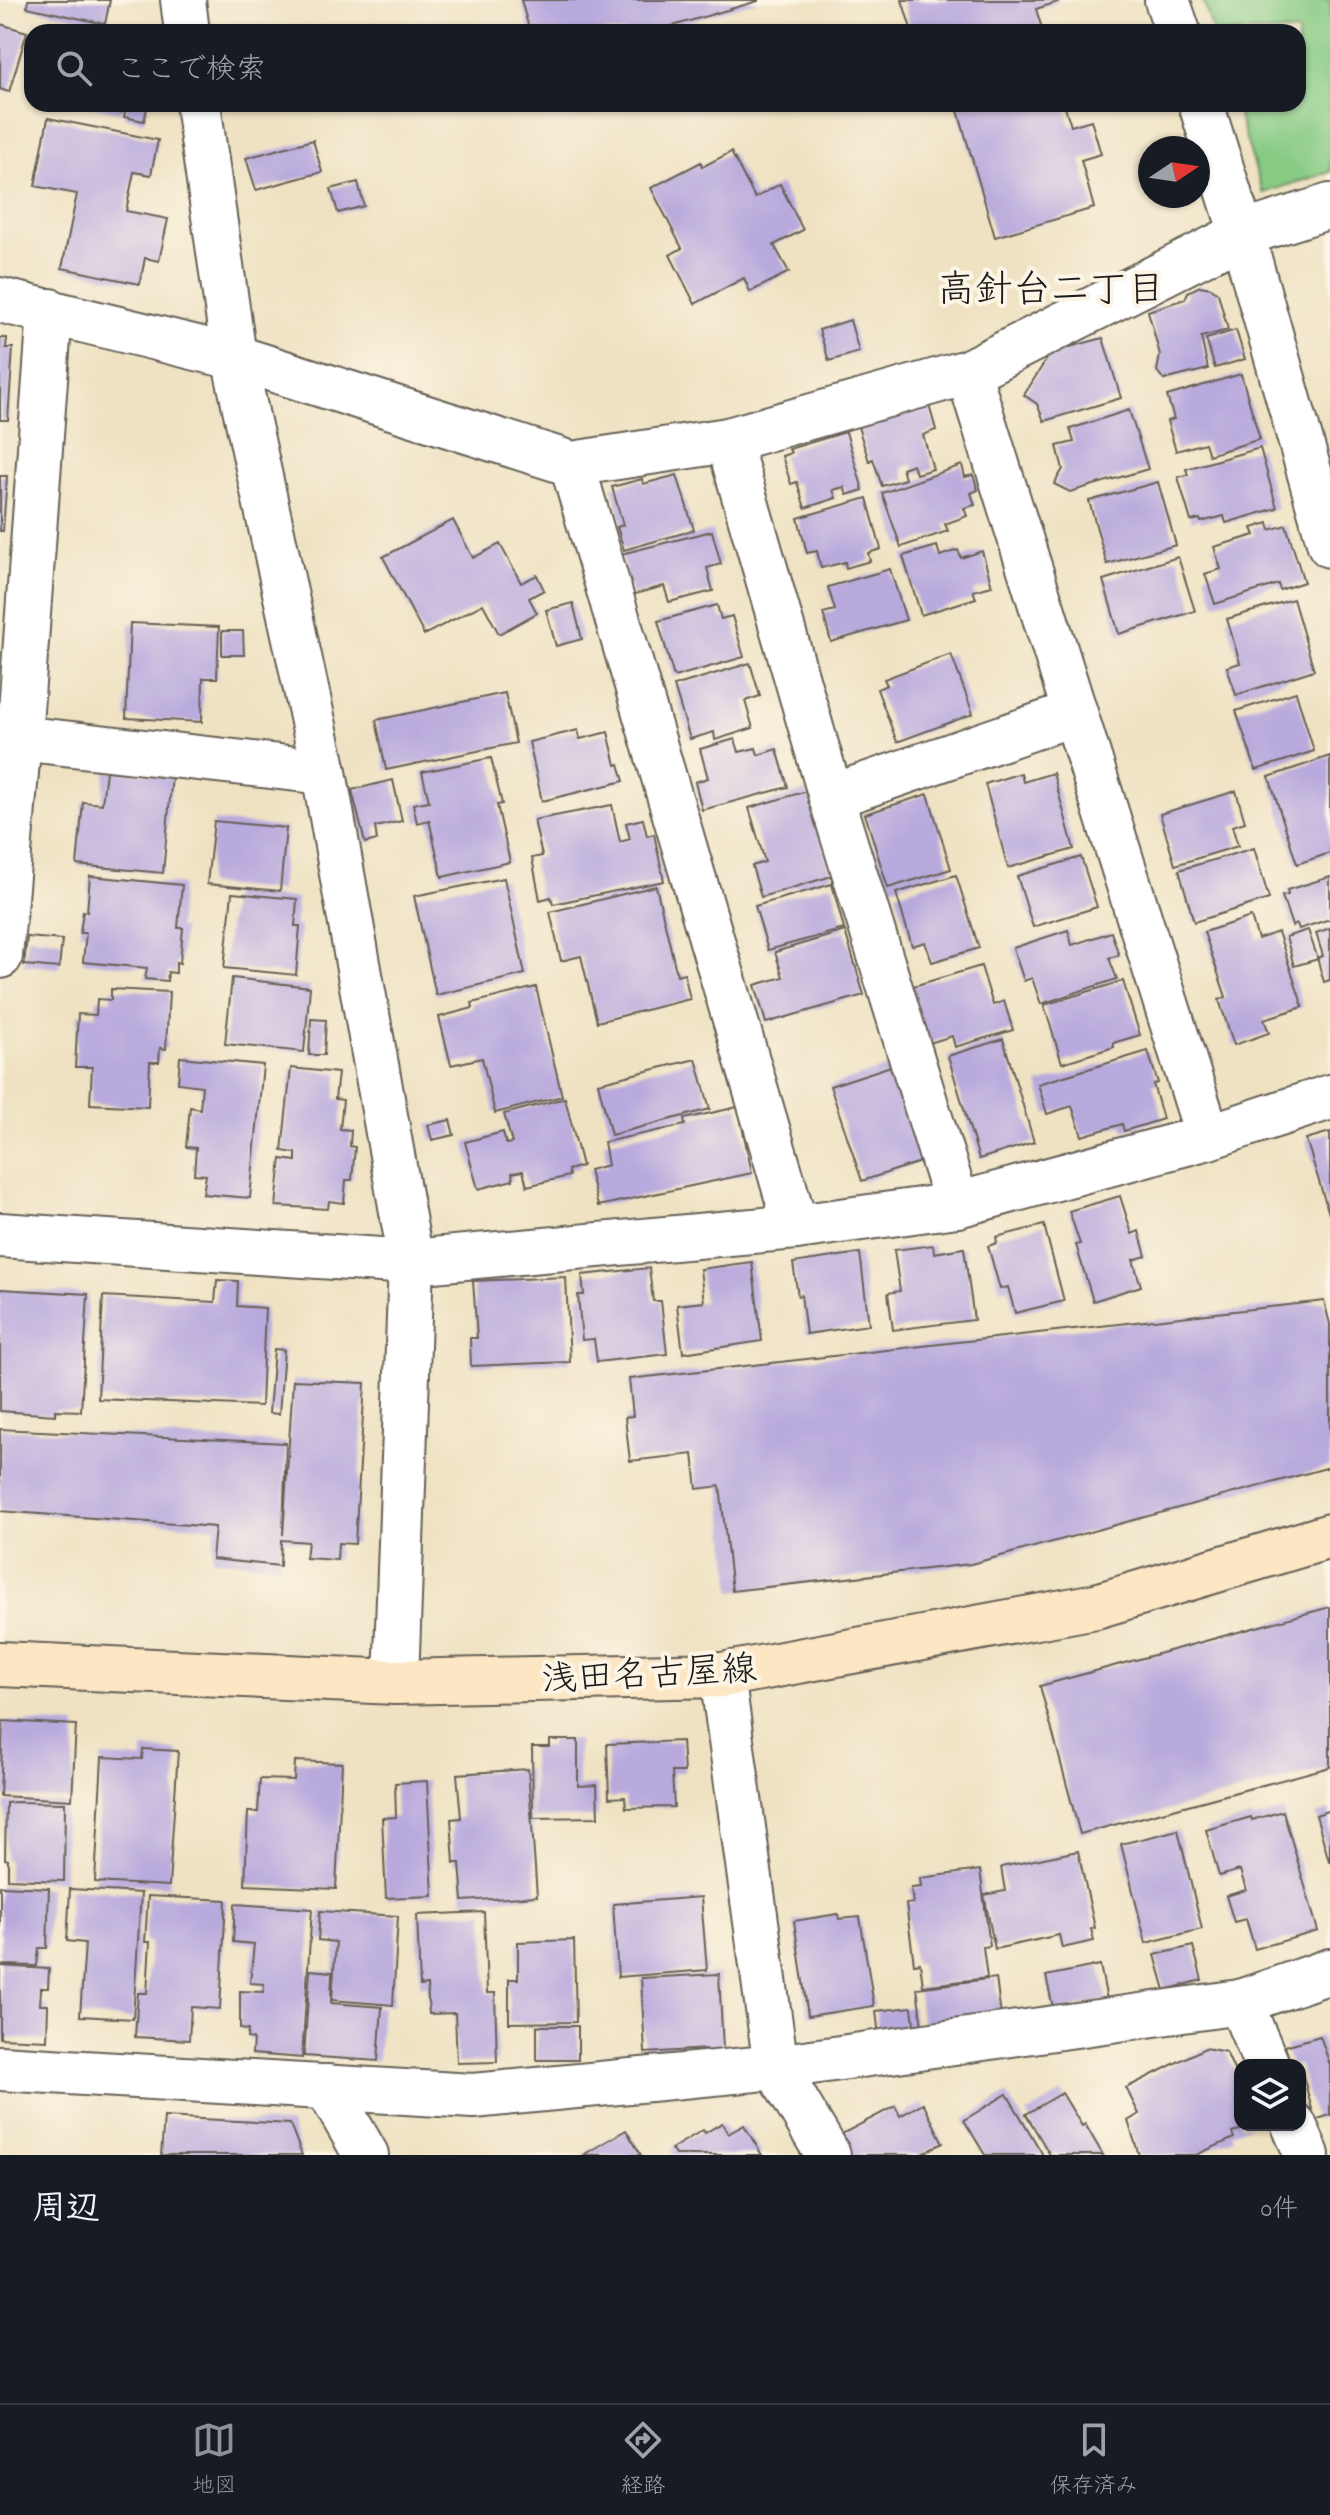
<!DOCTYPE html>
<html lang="ja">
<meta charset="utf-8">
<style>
body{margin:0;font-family:"Indie Flower","Klee One",sans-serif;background:#242831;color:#f1f3f6}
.controls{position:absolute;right:24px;bottom:24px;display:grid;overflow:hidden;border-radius:16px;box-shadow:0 2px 6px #0004}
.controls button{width:72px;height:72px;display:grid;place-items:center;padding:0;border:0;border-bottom:2px solid #363941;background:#171b24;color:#f1f3f6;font:40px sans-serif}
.compass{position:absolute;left:1138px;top:136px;width:72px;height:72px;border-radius:50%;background:#171b24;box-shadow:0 2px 6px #0004;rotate:77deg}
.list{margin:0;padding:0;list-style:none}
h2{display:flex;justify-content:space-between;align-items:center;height:104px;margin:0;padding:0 32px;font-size:34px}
h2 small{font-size:26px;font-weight:400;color:#9ea1a6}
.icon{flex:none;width:44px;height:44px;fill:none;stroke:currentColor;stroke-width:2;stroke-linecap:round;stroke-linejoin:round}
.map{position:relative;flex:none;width:1330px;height:2155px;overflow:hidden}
.search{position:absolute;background:#171b24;box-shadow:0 2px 6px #0004;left:24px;right:24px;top:24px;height:88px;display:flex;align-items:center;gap:20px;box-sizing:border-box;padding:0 28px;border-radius:24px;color:#9ea1a6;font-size:30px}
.sheet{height:248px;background:#171b24}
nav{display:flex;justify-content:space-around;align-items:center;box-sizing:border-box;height:112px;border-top:2px solid #363941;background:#171b24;font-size:22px;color:#9ea1a6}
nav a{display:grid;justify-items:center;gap:4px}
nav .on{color:#8c9099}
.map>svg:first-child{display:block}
</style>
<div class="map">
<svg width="1330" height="2155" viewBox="0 0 1330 2155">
<rect width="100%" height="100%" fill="#fcf5e5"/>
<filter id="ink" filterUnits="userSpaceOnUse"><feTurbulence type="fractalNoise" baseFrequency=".0125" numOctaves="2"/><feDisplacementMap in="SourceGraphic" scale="16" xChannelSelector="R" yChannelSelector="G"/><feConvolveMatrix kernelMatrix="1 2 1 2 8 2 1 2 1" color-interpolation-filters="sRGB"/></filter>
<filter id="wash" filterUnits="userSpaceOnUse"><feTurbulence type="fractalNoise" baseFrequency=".006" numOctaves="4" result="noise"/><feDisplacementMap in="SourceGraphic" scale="32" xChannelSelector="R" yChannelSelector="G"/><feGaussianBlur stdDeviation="1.8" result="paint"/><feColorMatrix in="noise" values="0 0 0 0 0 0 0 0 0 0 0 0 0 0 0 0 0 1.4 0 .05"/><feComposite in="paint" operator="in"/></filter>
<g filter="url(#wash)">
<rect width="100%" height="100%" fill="#efe2c3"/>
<polygon fill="#87cb84" stroke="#527450" stroke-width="2" points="1203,0 1330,0 1330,172 1263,193 1235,104 1298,104 1298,32 1213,32"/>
<g id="blocks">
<g fill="#b9aadd">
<polygon points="28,0 110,0 105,24 27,7"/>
<polygon points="521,0 758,0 758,1 652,32 530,32"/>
<polygon points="902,0 1057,0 1058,2 1036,9 1043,32 912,32"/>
<polygon points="0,24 27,32 9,92 0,89"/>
<polygon points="82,104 123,104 121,113"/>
<polygon points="127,104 148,104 144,121 124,117"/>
<polygon points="956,104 1064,104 1071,126 1091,120 1101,154 1081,160 1094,208 995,237"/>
<polygon points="48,118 158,140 151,175 134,172 126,211 168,219 159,261 145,258 140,284 62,268 77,194 35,186"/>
<polygon points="313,140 322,172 256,190 246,158"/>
<polygon points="731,152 755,198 780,184 803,230 774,245 789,272 750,292 744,278 695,304 670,255 682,248 651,188 701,162 702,167"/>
<polygon points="358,182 364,206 338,213 331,189"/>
<polygon points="1200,286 1211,288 1218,293 1228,330 1201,337 1208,369 1164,380 1157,371 1160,355 1148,311 1185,299 1188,292"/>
<polygon points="850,320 859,352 829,361 819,330"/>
<polygon points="1236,330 1245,359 1215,368 1206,339"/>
<polygon points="0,338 7,338 6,348 13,348 8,420 0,420"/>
<polygon points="1103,338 1121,398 1044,421 1037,404 1024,395 1051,352"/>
<polygon points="1241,374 1260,439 1209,455 1205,443 1176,451 1167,421 1174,419 1167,396"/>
<polygon points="929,405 936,430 923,435 933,469 916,474 913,464 902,468 905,479 882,486 873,459 869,461 858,427"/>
<polygon points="1129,410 1148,469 1070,492 1054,484 1063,469 1057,446 1074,442 1070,429"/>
<polygon points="846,432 863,490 847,495 844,487 833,490 836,498 805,508 797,482 791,484 782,456 791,453 789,449"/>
<polygon points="1260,448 1277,508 1226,523 1224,516 1201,522 1200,519 1191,521 1178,477 1188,475 1186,469"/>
<polygon points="962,465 965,477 973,475 978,490 971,493 975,505 964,508 967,516 945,524 948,531 901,547 882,493"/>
<polygon points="677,475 694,530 624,550 617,527 623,525 612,487 642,479 643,484"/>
<polygon points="0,476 7,476 3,531 0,531"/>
<polygon points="1158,482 1176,545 1107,564 1089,501"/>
<polygon points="867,498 881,549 868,553 870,561 846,568 845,562 821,568 817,551 807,553 798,518"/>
<polygon points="453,520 473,558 500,544 521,583 537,575 544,590 529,598 537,613 499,634 483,604 424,635 383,557"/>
<polygon points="1268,523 1270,530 1286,525 1304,582 1280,590 1278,584 1215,604 1205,574 1221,569 1214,547 1255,535 1252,528"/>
<polygon points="712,531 721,564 707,568 713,591 669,602 664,586 632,595 621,554"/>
<polygon points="937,546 940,556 958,550 961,558 982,551 992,586 973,591 976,598 921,615 903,556"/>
<polygon points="1178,557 1195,611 1119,634 1103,580"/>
<polygon points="890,569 906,620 831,642 823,613 835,610 828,587"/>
<polygon points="1293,599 1314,670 1236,695 1227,667 1240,663 1227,619"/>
<polygon points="573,603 582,639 556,646 546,610"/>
<polygon points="717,605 721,619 732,616 744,657 674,677 658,621"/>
<polygon points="130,623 219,627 217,678 203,678 202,722 126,718"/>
<polygon points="222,631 243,631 244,655 222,655"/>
<polygon points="951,654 973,714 897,742 877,689 887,685 884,679"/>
<polygon points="750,663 760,696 745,701 753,728 715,740 714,732 690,739 674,686"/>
<polygon points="1296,692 1314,751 1256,770 1236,711"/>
<polygon points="505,693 516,743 386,770 376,720"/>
<polygon points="578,730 580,739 608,732 616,765 619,764 624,781 542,801 529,742"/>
<polygon points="735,739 739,752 756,748 758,755 777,749 788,787 702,810 695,782 708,778 700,749"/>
<polygon points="1330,756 1330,853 1297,864 1269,777"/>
<polygon points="491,758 502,804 497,805 510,862 442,877 429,820 417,823 413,804 429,801 422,772"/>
<polygon points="106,771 172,776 163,873 77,865 83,802 102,804"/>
<polygon points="1021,773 1023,782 1053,773 1074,849 1008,868 985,784"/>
<polygon points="393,780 402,821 375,827 377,840 365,843 352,790"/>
<polygon points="807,791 832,876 761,897 752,866 765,862 749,808"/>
<polygon points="1236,791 1245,822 1232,826 1238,846 1175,865 1160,814"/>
<polygon points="928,794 951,869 888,888 865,814"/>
<polygon points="612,805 620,842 630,839 626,823 643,819 647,836 654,834 664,881 553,904 551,897 540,900 532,858 542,856 534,820"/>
<polygon points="214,821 286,828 280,891 207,884"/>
<polygon points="1254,848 1269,899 1194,922 1179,870"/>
<polygon points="1081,857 1097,907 1033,927 1017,876"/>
<polygon points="956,875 979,948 932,962 925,942 912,946 896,893"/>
<polygon points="90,876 182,885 178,928 183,928 180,963 176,962 176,973 168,972 167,981 145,979 147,968 83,962 86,933 80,933 83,911 87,912"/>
<polygon points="1330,877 1330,919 1299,929 1297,924 1292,926 1282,896 1288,895 1287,890"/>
<polygon points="504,878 525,974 436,995 414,896"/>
<polygon points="832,884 844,929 768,950 755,906"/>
<polygon points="656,886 677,975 684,973 690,999 597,1022 581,956 561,961 550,912"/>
<polygon points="232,893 297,899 295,926 300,926 296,975 224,968"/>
<polygon points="1251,917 1258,939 1278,932 1303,1007 1264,1019 1269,1033 1234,1045 1219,1000 1226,997 1204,932"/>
<polygon points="1330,928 1330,980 1324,982 1317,958 1323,956 1316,933"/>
<polygon points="1068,930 1072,945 1111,932 1119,955 1109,958 1117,979 1041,1004 1032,978 1024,981 1013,948"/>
<polygon points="1308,930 1318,959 1294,966 1286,937"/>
<polygon points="845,931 864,995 766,1023 755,985 783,977 775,952"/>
<polygon points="27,937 62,940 59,968 24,965"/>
<polygon points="981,966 993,1005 1004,1001 1013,1030 955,1047 952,1036 926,1044 910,987"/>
<polygon points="232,978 310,987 304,1052 225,1044"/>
<polygon points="1123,981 1140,1035 1113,1043 1114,1047 1062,1063 1044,1005"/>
<polygon points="536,987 562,1096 495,1113 482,1058 451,1065 439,1017 473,1008 472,1003"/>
<polygon points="111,989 169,992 166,1049 160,1048 159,1062 150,1062 148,1107 90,1104 92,1067 75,1067 78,1014 96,1015 97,999 111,1000"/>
<polygon points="311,1019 326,1020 324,1055 309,1055"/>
<polygon points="1003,1039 1034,1142 979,1159 948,1056"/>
<polygon points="1148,1051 1158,1083 1153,1084 1163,1119 1124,1131 1122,1124 1082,1136 1072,1106 1047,1114 1038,1084"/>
<polygon points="180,1057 263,1065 250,1198 203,1194 206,1175 194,1174 196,1148 186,1147 190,1107 200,1109 202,1086 178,1083"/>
<polygon points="696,1059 710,1109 611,1135 598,1083"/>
<polygon points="891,1066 923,1161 862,1181 830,1086"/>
<polygon points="291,1068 338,1073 335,1099 343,1100 340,1129 351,1130 350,1146 355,1147 352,1180 346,1180 344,1203 329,1201 328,1209 276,1206 281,1159 296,1161 296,1153 282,1151"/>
<polygon points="565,1098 582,1166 568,1170 569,1176 527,1186 523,1171 512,1173 513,1180 478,1189 465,1142 503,1132 506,1144 512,1143 504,1114"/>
<polygon points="738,1107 752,1173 598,1206 589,1170 608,1165 604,1142 685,1125 684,1119"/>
<polygon points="450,1120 454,1135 432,1140 428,1125"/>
<polygon points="1330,1132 1330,1214 1329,1214 1306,1139"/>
<polygon points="1120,1196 1132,1234 1139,1231 1146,1256 1133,1260 1141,1286 1093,1301 1076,1245 1080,1244 1069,1211"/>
<polygon points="1044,1225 1064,1301 1015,1313 1008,1287 1000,1289 988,1246 997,1243 996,1237"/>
<polygon points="933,1245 934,1253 964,1248 974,1320 893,1330 888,1293 900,1291 894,1250"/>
<polygon points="860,1253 869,1325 806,1334 801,1295 798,1296 793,1263"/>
<polygon points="752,1262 762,1341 683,1353 677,1305 704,1302 700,1269"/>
<polygon points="649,1268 653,1301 661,1301 667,1354 597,1362 594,1339 582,1340 578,1295 584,1295 582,1275"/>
<polygon points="566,1277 570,1362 471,1366 470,1338 477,1338 473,1281"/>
<polygon points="217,1280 238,1281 237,1306 265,1308 261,1406 98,1399 103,1296 215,1302"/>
<polygon points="0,1289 88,1294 81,1411 55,1410 55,1415 0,1411"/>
<polygon points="1324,1301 1330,1324 1330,1467 971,1564 732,1591 720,1486 697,1489 693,1454 630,1461 625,1417 633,1416 629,1379"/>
<polygon points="274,1349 284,1350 279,1414 269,1413"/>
<polygon points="293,1380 365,1383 355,1544 338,1543 337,1560 306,1558 308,1542 281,1540 280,1566 212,1559 215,1527 0,1511 0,1429 286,1443 283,1535"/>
<polygon points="1330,1607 1330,1767 1080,1834 1040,1686"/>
<polygon points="3,1721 76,1725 72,1800 0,1796"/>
<polygon points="550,1740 578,1740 578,1786 597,1785 598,1817 533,1818 532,1747 550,1747"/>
<polygon points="682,1741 684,1772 672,1772 674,1807 626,1808 625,1797 609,1798 607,1744"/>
<polygon points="143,1749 178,1751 169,1886 95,1882 102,1757 142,1759"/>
<polygon points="295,1761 342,1763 336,1889 245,1885 248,1812 258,1812 260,1779 294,1780"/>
<polygon points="528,1769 537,1896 463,1901 460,1863 454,1863 451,1819 461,1818 457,1774"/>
<polygon points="427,1781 433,1896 386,1898 382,1818 396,1817 395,1783"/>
<polygon points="16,1802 65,1803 64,1881 8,1879 8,1860 5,1859 6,1803"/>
<polygon points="1330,1810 1330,1861 1329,1861 1316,1815"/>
<polygon points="1283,1811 1318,1931 1255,1949 1246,1919 1234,1922 1226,1896 1246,1890 1240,1870 1219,1876 1206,1830 1251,1817 1252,1820"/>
<polygon points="1178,1830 1202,1929 1146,1943 1121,1844"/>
<polygon points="1078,1851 1095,1928 1091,1929 1094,1941 1062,1948 1059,1935 995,1949 984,1895 1005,1891 1001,1867"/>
<polygon points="980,1870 990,1946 983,1947 987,1978 923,1986 920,1963 914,1964 906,1904 913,1903 911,1888 921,1887 920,1878"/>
<polygon points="0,1886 49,1888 47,1948 39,1948 37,1966 0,1965"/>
<polygon points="70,1889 141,1893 133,2019 80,2016 85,1943 67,1941"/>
<polygon points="148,1896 226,1900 220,2009 191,2007 189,2040 135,2037 138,1993 147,1993 150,1942 145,1942"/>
<polygon points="701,1897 707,1970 618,1977 613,1904"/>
<polygon points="235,1904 312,1909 302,2058 252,2054 253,2039 247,2038 248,2030 240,2029 240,1991 263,1992 264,1984 250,1983 254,1944 233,1942"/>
<polygon points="320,1911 398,1916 393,2005 332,2000 336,1942 318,1940"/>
<polygon points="484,1912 487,1993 495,1993 497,2062 457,2063 455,2013 429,2014 427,1985 420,1986 417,1915"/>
<polygon points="838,1914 839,1919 860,1917 874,2006 808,2016 794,1921"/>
<polygon points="574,1940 576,2022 509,2023 509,1979 518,1979 518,1942"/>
<polygon points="1193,1946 1202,1980 1165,1990 1155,1955"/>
<polygon points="1100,1965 1107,2000 1054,2012 1046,1976"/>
<polygon points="0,1966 49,1969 48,1988 41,1988 40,2005 48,2005 47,2040 0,2038"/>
<polygon points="310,1970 332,1972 331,2003 382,2007 378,2061 304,2056"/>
<polygon points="719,1974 723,2048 717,2056 706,2056 706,2049 645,2053 641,1978"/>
<polygon points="996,1978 1003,2031 924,2041 917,1988"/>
<polygon points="912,2007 916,2040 880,2044 876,2011"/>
<rect x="537" y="2026" width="41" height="34"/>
<polygon points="1320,2036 1330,2065 1330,2115 1315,2120 1300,2065 1291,2065 1285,2046"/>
<polygon points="1205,2048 1226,2052 1240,2083 1240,2098 1236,2100 1240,2108 1240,2125 1251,2125 1232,2133 1234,2138 1196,2155 1139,2155 1128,2121 1139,2114 1126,2088"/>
<polygon points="1062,2093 1082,2126 1085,2124 1103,2155 1050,2155 1026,2114"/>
<polygon points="1007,2094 1043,2155 985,2155 964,2120"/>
<polygon points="923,2103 943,2143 920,2155 845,2155 836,2137 895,2106 900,2116"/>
<polygon points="164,2117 290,2124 302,2155 161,2155"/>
<polygon points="722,2123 728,2134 744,2125 762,2155 675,2155 671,2149 703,2130 705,2133"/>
<polygon points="626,2130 641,2155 583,2155"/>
</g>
</g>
</g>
<g filter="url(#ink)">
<use href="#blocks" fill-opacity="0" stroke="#666156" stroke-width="2"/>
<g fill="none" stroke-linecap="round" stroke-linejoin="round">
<defs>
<g id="minor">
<polyline points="183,0 187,32"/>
<polyline points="1167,0 1178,32"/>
<polyline points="198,104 234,357 324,772 411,1262 396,1682"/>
<polyline points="1201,104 1242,234 1330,545"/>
<polyline points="0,300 234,357 572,464 728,440 968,372 1242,234 1330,206"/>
<polyline points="968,372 1208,1137"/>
<polyline points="728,440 831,797"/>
<polyline points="572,464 796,1227"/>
<polyline points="0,736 324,772"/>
<polyline points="0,956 19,738 50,311"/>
<polyline points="957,1205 831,797 1075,713"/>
<polyline points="0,1235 411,1262 796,1227 957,1205 1208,1137 1330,1097"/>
<polyline points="722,1675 776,2067 828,2155"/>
<polyline points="1240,2002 1267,2065"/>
<polyline points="0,2068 473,2096 776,2067 1240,2002 1330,1971"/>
<polyline points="327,2087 366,2155"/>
<polyline points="1294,2125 1307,2155"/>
</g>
<polyline id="secondary" points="0,1664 396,1682 722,1675 1096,1606 1330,1536"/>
</defs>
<use href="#minor" stroke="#666156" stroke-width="48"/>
<use href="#secondary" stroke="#666156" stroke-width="48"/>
<use href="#minor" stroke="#fff" stroke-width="44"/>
<use href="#secondary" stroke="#fce6c4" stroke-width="44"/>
</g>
</g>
<g text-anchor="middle" stroke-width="8" stroke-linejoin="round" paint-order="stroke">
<g font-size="36" fill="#1c1c1c" stroke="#fcf5e5">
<text transform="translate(649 1672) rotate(-3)" y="13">浅田名古屋線</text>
</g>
<g font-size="38" fill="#1c1c1c" stroke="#fcf5e5">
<text x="1051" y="301">高針台二丁目</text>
</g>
</g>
</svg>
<div class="controls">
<button><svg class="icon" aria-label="layers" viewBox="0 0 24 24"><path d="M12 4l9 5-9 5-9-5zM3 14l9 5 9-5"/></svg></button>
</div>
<svg class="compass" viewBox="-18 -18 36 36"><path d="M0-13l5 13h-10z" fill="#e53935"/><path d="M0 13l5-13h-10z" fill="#9ea1a6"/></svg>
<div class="search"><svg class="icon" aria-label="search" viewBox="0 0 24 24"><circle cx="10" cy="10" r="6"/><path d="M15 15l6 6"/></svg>ここで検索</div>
</div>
<section class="sheet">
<h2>周辺<small>0件</small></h2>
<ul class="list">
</ul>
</section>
<nav>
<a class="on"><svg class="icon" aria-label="map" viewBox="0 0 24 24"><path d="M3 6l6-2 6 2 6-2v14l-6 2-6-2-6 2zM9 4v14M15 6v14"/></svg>地図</a>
<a><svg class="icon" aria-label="directions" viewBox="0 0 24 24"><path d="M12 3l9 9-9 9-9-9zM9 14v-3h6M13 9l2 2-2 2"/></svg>経路</a>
<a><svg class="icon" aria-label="saved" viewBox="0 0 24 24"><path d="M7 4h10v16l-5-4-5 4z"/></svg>保存済み</a>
</nav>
